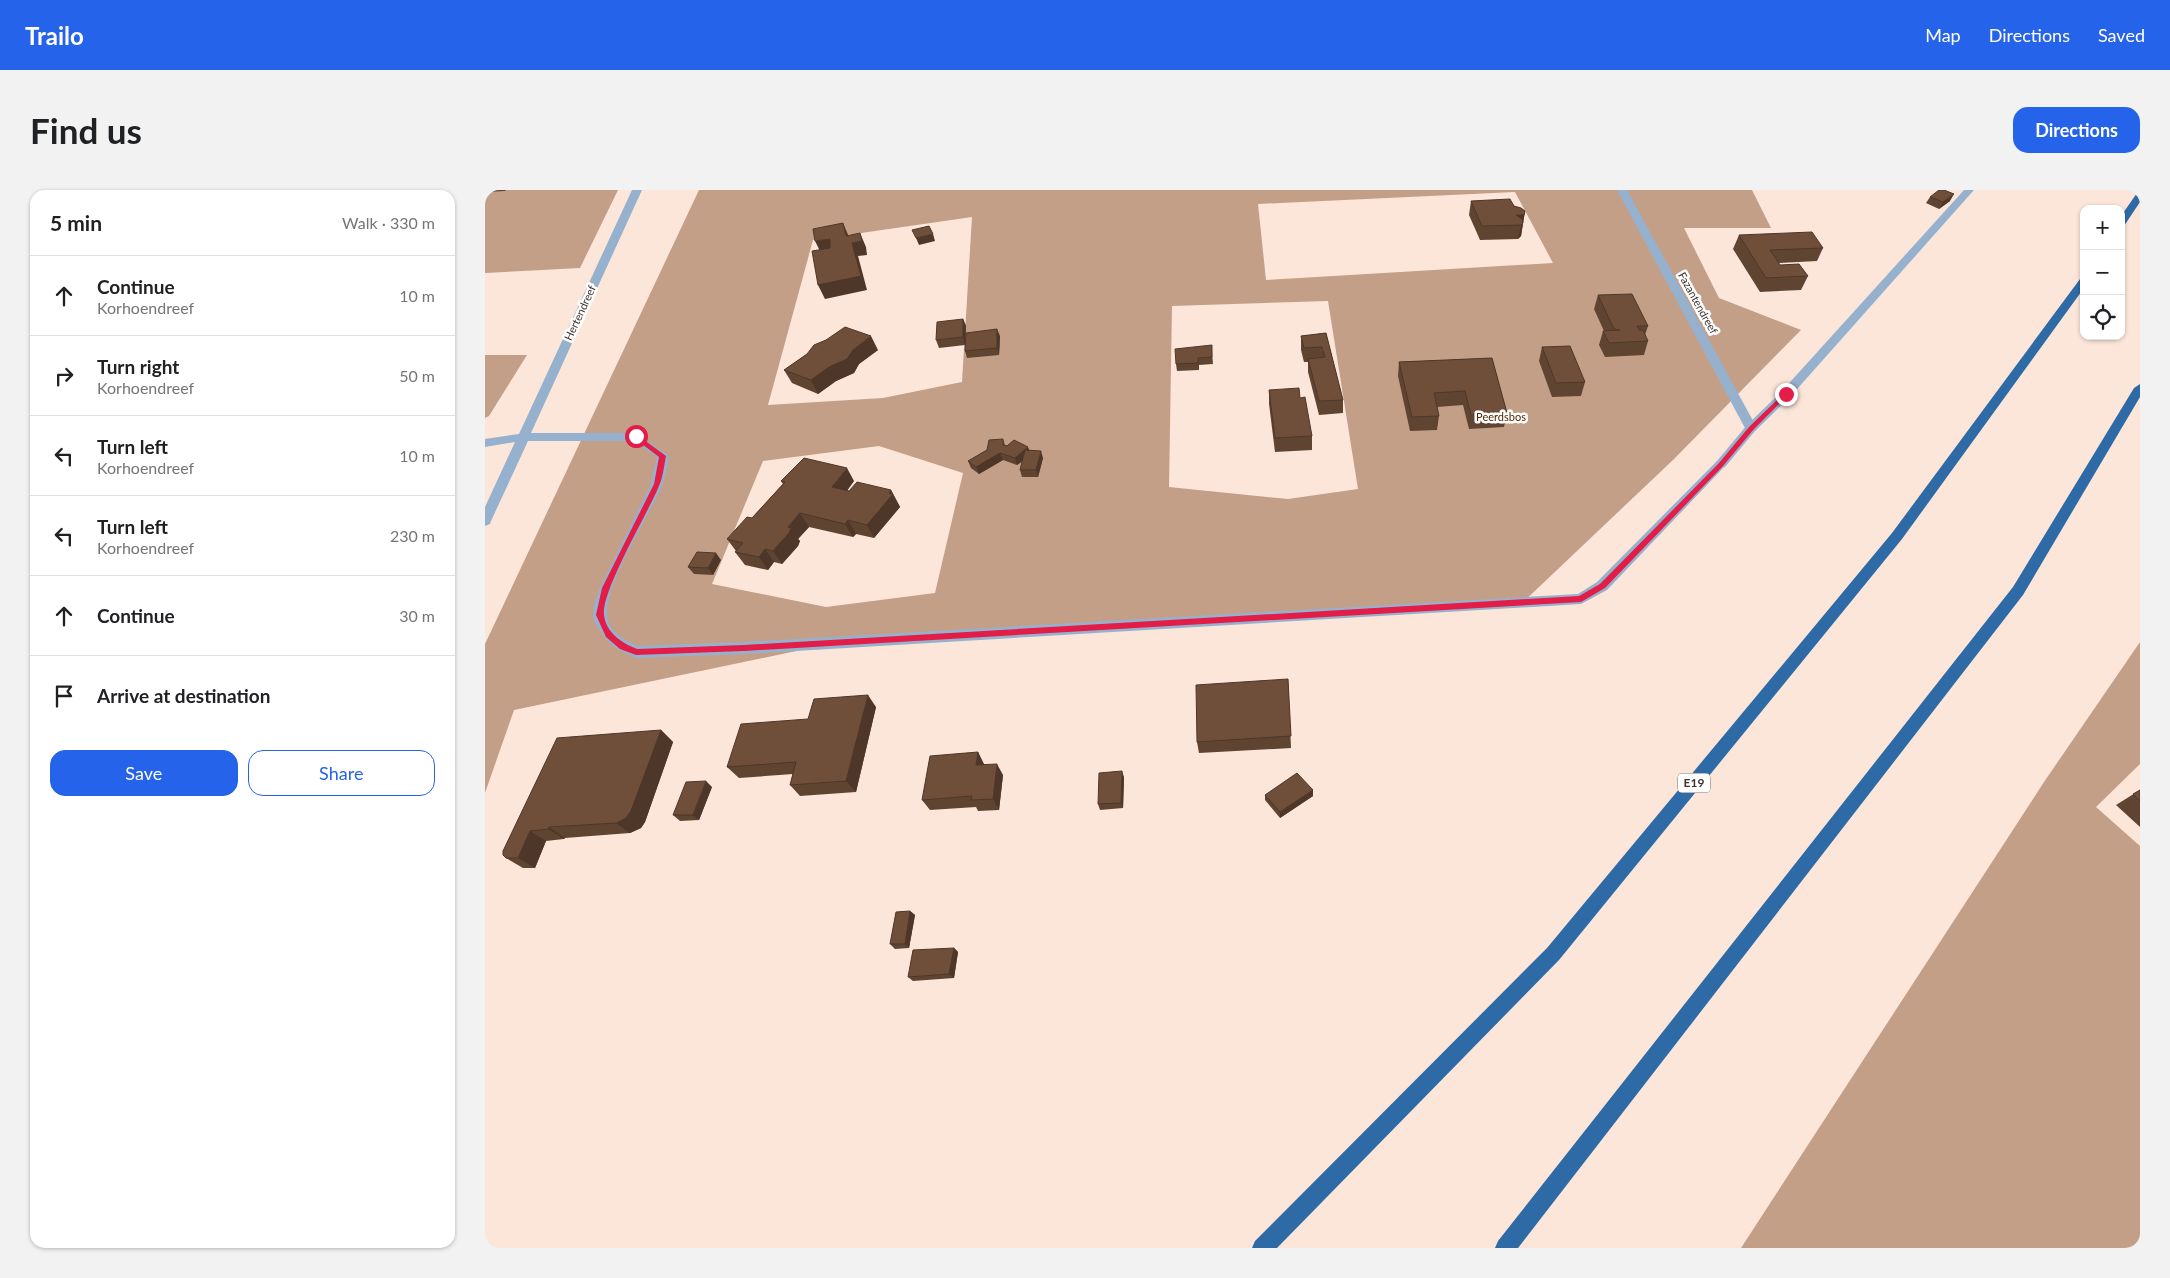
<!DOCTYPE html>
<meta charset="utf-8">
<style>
body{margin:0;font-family:Lato,sans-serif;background:#f2f2f2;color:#202124}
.controls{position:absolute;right:15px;top:15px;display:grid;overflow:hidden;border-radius:10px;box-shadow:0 1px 4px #0004}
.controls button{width:45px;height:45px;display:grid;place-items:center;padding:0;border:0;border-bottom:1px solid #e0e0e0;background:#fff;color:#202124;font:25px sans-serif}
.stop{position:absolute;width:15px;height:15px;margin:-11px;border:4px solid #e11d48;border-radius:50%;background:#fff}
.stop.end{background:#e11d48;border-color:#fff;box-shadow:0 1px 5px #0008}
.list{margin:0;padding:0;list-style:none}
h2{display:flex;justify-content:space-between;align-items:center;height:65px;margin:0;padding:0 20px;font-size:21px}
h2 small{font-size:16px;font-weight:400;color:#757577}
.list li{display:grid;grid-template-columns:32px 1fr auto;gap:15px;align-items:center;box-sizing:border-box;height:80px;padding:0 20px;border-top:1px solid #e0e0e0}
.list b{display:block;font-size:19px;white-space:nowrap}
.list p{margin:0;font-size:16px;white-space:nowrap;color:#757577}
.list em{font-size:16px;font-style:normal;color:#757577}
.actions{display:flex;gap:10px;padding:15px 20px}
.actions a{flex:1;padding:11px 0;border:1px solid #2563eb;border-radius:15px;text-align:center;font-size:18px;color:#2563eb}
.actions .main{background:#2563eb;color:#fff}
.icon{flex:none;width:28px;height:28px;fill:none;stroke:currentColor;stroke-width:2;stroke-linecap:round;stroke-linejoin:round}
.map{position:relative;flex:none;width:1655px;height:1058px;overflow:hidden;border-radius:15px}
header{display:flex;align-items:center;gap:30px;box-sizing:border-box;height:70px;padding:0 25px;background:#2563eb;color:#fff}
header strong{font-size:24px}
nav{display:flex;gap:28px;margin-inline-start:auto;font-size:18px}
.intro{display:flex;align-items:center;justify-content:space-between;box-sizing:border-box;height:120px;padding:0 30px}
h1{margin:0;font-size:35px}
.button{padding:12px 22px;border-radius:15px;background:#2563eb;color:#fff;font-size:18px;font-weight:700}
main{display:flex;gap:30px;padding:0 30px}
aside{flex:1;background:#fff;border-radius:15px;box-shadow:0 1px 4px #0004}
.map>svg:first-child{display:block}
</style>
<header>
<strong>Trailo</strong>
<nav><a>Map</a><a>Directions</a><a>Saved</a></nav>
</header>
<div class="intro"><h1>Find us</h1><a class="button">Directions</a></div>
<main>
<aside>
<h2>5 min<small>Walk · 330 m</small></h2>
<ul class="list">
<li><svg class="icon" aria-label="ahead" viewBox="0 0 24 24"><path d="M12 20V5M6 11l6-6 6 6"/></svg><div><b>Continue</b><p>Korhoendreef</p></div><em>10 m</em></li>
<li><svg class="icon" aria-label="right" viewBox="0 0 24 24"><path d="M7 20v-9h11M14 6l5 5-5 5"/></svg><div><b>Turn right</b><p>Korhoendreef</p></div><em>50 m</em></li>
<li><svg class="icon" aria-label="left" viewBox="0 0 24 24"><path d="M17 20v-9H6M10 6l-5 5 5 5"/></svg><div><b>Turn left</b><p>Korhoendreef</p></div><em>10 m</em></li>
<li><svg class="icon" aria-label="left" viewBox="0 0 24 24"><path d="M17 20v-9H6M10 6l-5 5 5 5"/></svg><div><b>Turn left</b><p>Korhoendreef</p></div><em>230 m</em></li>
<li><svg class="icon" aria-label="ahead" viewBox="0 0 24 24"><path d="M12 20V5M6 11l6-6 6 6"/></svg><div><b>Continue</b></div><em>30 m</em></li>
<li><svg class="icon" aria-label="arrive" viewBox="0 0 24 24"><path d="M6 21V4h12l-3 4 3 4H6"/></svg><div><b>Arrive at destination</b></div></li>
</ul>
<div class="actions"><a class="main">Save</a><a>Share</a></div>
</aside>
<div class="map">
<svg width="1655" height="1058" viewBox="0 0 1655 1058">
<rect width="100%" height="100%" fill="#fce6d9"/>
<g fill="#c39f88" fill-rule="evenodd">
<polygon points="0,0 133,0 95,78 0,83"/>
<path d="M214 0H1267L1286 38H1199L1234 108 1316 140 1189 269 1034 416 326 458 29 520 0 603V454ZM1030 2 1068 73 781 90 773 14ZM487 27 477 192 398 208 283 215 328 50ZM843 111 873 299 803 309 684 297 687 116ZM394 256 478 283 450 403 341 417 227 394 278 271Z"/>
<polygon points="0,165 42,165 4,226 0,228"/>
<polygon points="1655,452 1655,574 1611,617 1655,656 1655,1058 1256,1058 1559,592"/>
</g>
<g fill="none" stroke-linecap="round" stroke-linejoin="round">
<polygon fill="#96b1cd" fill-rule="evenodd" points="1301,200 1305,201 1307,204 1305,207 1270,241 1240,277 1232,277 1230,274 1232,271 1262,235 1297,201"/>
<g fill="#96b1cd" fill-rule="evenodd">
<path d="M147 0H157L46 243H151L184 266C182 276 181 286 177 296 164 327 120 393 122 425 123 441 139 450 152 456L259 452 1093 404 1112 392 1232 271H1240L1242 274 1122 400 1096 414 259 464 151 468 134 460 123 452 110 433 108 426 109 415 114 400 165 296 172 267 148 251H43L6 331 5 334 0 336V317L30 252 0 257V249L34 244Z"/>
<polygon points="1132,0 1142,0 1272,238 1270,241 1262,241 1260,238"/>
<polygon points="1479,0 1489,0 1305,207 1297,207 1295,204 1297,201"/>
</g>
<g fill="#2e6ba6" fill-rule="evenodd">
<polygon points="1655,2 1655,12 1639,36 1636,37 1636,26 1652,3"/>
<polygon points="1599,88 1599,98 1417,349 1074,770 792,1058 767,1058 770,1051 1062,758 1407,343 1595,89"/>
<polygon points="1655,194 1655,207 1538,405 1033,1058 1010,1058 1013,1051 1528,397 1649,198"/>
</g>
</g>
<g fill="#5f4432">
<polygon points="0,0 21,0 20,1 1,2"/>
<polygon points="1445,7 1465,11 1454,19 1441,13"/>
<polygon points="986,11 1029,16 1040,21 1036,46 1033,49 995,50 984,25"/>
<polygon points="1254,45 1338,58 1332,71 1294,73 1295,75 1323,86 1316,100 1275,102 1248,59"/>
<polygon points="1113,105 1163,136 1160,145 1163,151 1159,165 1120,167 1114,155 1118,141 1119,141 1109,119"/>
<polygon points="478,129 481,136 480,155 454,158 451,150"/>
<polygon points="841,143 858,210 858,223 834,225 823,182 823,172 819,172 816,160 816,146"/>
<polygon points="515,146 514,165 482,168 480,161"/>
<polygon points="1057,157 1100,192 1096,206 1067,207 1054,171"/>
<polygon points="393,160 374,174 369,183 351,191 333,204 307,193 299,180 322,164"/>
<polygon points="727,162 728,174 714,175 714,180 692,181 691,174"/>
<polygon points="1007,168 1022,223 1019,237 984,239 978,215 952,217 954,226 952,240 925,241 913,186 914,172"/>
<polygon points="784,200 815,208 827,246 827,260 790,262 784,214"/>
<polygon points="518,249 520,255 544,260 558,268 553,287 537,287 535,280 538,271 532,275 518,270 494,284 486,278 483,271 502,260"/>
<polygon points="296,291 369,291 362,301 406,300 415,317 389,348 371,344 368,347 324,337 313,349 315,351 313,356 297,374 289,372 283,380 260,375 250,362 251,361 242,349 267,328 298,294"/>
<polygon points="236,370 228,385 209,384 203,377"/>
<polygon points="803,489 806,558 714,563 712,552"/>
<polygon points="391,517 371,602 315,606 305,595 308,584 254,588 242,577"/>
<polygon points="176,540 188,552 160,632 156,638 145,643 80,648 79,649 61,651 50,678 38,678 21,668 18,661"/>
<polygon points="493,562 499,575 518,585 514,620 493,621 491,617 445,620 437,610"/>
<polygon points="639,587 638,618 615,620 613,614"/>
<polygon points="227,597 214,630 195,631 188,625"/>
<polygon points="828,600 828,606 795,628 780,610 780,605"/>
<polygon points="1655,600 1655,637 1631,615"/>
<polygon points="425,721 430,725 424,758 410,759 405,754"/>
<polygon points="469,758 473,762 469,788 428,791 423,787"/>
</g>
<g fill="#4e3729">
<polygon points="1469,4 1465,11 1454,19 1458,12"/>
<polygon points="1040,21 1036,46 1033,49 1036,35 1031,25"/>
<polygon points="358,33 364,47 361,46"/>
<polygon points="375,43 381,57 382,65 373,66 382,100 340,109 333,95"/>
<polygon points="448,44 450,51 434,55 431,48"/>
<polygon points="345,49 351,62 337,65 330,51"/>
<polygon points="478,129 481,136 480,155 478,147"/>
<polygon points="512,139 515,146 514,165 512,158"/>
<polygon points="386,146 393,160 374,174 369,183 351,191 333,204 326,190"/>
<polygon points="543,257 546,264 532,275 530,268"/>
<polygon points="556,261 558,268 553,287 551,280"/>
<polygon points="515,263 518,270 494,284 491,277"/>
<polygon points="362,278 369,291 354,310 347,297"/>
<polygon points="406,300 415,317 389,348 382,335"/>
<polygon points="315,323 324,337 313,349 315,351 313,356 297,374 288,361 303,337"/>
<polygon points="363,330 371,344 368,347 360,334"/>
<polygon points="280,359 289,372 283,380 274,367"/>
<polygon points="231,363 236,370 228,385 223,378"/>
<polygon points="383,505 391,517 371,602 361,591"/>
<polygon points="176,540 188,552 160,632 156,638 145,643 131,633"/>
<polygon points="493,562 499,574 498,586 491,575"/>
<polygon points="512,574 518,585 514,620 508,609"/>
<polygon points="637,581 639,587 638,618 636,613"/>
<polygon points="221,591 227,597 214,630 208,625"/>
<polygon points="828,600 828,606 795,628 795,622"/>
<polygon points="64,637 80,648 79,649 63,639"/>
<polygon points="45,641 61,651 50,678 33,668"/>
<polygon points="425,721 430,725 424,758 420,754"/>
<polygon points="469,758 473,762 469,788 464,784"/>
</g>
<g fill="#6f4f3a" stroke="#4e3729">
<polygon points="1454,0 1459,0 1469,4 1458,12 1445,7"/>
<polygon points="1025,9 1029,16 1036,18 1040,21 1039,25 1031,25 1037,29 1038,33 1036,35 997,36 986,11"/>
<polygon points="358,33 361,46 375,43 377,51 367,53 376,86 333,95 327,61 345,58 345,49 330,51 328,39"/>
<polygon points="444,36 448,44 431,48 427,40"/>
<polygon points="1327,42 1338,58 1285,60 1295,75 1314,74 1323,86 1281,88 1254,45"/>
<polygon points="1147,104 1163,136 1152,136 1154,140 1158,140 1163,151 1124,153 1118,141 1135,140 1129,139 1113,105"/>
<polygon points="478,129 478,147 451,150 452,132"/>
<polygon points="360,137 386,146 368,160 362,169 344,177 326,190 299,180 322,164 329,155 341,150"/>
<polygon points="512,139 512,158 480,161 481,143"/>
<polygon points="841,143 858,210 834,211 823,169 840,167 837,157 819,158 816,146"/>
<polygon points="727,155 727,167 713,168 713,173 691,174 690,159"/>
<polygon points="1085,156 1100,192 1071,193 1057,157"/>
<polygon points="1007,168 1022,223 986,225 980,201 949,203 954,226 927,227 914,172"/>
<polygon points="814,198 815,208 820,207 827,246 790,248 784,200"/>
<polygon points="518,249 518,255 522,256 529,250 543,257 530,268 515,263 491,277 483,271 502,260 504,250"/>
<polygon points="540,260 556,261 551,280 535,280"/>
<polygon points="319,268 362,278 347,297 364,301 372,292 406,300 404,303 408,304 382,335 363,330 360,334 315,323 303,337 306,338 304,343 288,361 280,359 274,367 250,362 258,353 242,349 262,327 267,328 300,292 296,291"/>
<polygon points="212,362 231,363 223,378 203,377"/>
<polygon points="803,489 806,546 712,552 711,495"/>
<polygon points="383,505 361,591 305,595 311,572 242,577 256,534 323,529 329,509"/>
<polygon points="176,540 146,621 141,628 131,633 64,637 63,639 45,641 33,668 21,668 18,665 18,661 72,548"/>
<polygon points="493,562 491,575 512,574 508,609 486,610 487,606 437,610 445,566"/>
<polygon points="637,581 636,613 613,614 614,583"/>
<polygon points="812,583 828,600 795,622 780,605"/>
<polygon points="221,591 208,625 188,625 201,592"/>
<polygon points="1655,600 1655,611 1648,604"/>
<polygon points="425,721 420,754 405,754 411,722"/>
<polygon points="469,758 464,784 423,787 428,760"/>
</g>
<path fill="#e11d48" d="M1299 203 1304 204 1269 239 1238 276 1120 398 1096 412 259 461 151 465 135 459 121 447 111 425 117 398 169 294 174 267 149 248V245L151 244 181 266C179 276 178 287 174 296 163 323 116 401 119 425 121 443 137 453 152 459L259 455 1094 406 1115 394 1234 273 1264 237Z"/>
<g text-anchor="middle" stroke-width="5" stroke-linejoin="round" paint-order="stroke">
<g font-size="11" fill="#3e332d" stroke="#fff">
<text transform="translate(1213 113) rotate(61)" y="4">Fazantendreef</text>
<text transform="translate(95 123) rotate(-65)" y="4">Hertendreef</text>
</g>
<g font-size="11" fill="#542600" stroke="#fff">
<text x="1016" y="231">Peerdsbos</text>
</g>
<rect fill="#fff" stroke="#78706c" stroke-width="1" x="1193" y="583.5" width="32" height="19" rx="4"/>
<g font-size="12" font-weight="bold" fill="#3e332d">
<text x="1209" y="597">E19</text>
</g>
</g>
</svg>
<div class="controls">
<button>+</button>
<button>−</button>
<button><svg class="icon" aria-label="locate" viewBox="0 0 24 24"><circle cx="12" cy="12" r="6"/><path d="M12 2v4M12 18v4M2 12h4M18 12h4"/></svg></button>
</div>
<div class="stop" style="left:151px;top:246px"></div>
<div class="stop end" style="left:1301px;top:204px"></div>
</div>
</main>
